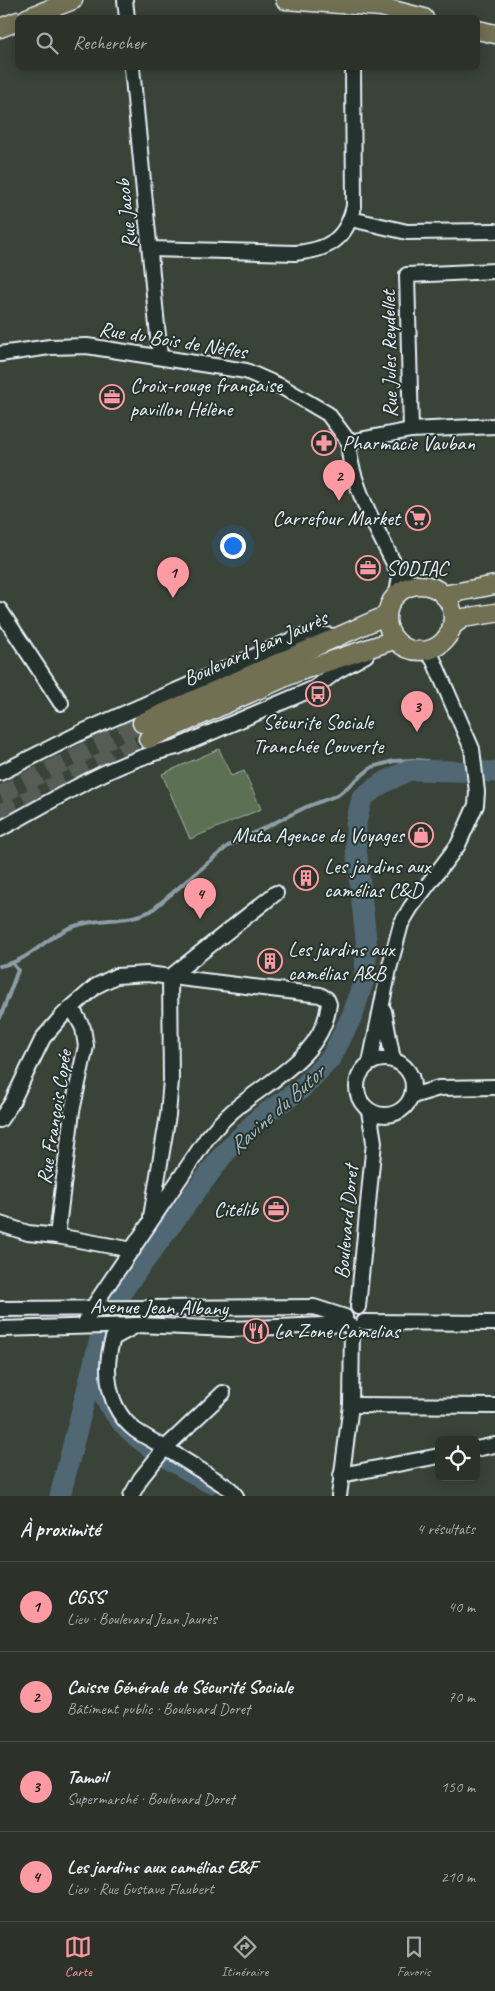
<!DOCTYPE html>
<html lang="fr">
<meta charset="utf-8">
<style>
body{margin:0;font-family:Caveat,sans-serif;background:#383e36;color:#f1f3f6}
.controls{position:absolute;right:15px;bottom:15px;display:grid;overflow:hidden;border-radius:8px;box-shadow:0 2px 12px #0003}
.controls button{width:45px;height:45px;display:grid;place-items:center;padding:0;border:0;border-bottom:1px solid #484d47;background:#2c322a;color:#f1f3f6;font:25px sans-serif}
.you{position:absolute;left:232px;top:545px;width:18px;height:18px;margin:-12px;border:4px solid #fff;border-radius:50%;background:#1a73e8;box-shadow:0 0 0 8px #1a73e833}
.badge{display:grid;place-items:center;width:32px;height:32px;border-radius:50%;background:#ff9aa2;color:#111;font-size:16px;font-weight:700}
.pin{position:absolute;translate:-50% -41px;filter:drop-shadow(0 1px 2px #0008)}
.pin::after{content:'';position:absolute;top:26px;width:18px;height:15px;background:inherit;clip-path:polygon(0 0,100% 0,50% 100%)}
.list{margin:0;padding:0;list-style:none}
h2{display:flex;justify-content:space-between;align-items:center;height:65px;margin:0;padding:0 20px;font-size:21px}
h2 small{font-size:16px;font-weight:400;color:#a6aaa8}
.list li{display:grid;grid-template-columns:32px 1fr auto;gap:15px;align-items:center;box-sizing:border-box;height:90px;padding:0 20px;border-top:1px solid #484d47}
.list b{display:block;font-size:19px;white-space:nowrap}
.list p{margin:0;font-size:16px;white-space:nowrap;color:#a6aaa8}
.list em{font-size:16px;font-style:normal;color:#a6aaa8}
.icon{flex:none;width:28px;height:28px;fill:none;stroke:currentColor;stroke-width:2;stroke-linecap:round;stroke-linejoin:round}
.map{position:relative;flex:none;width:495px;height:1496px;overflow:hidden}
.search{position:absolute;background:#2c322a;box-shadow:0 2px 12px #0003;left:15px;right:15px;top:15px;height:55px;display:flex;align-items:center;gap:12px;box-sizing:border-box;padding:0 18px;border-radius:8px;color:#a6aaa8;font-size:19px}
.sheet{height:425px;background:#2c322a}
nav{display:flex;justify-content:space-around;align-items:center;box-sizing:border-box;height:70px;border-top:1px solid #484d47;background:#2c322a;font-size:14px;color:#a6aaa8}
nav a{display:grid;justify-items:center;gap:2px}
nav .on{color:#ff9aa2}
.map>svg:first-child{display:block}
</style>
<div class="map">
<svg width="495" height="1496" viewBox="0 0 495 1496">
<rect width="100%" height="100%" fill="#3a4338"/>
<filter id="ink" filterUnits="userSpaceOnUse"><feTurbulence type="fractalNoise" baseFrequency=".02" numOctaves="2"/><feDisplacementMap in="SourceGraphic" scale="10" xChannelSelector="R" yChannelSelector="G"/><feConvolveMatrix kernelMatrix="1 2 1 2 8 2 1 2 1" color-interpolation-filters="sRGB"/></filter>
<g filter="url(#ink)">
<polygon fill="#5c7053" stroke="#a2b0a6" points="219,749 231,776 244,771 261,809 190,839 162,774"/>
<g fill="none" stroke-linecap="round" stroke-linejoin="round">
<g stroke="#8c9ea8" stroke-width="4">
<path d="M0 966C33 960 46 935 75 926 100 917 126 923 151 911L228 846 306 807 338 795 372 767 394 761 414 760 427 761 447 770"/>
<polyline points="0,1018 18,970 13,964"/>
</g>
<g stroke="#4f6773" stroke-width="21">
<path d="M97 1362C96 1374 99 1381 103 1392 122 1438 169 1459 210 1483"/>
<polyline points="60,1496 100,1339 107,1319 125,1287 222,1156 259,1118 301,1089 331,1058 353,1014 364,979 367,948 356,848 356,823 362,798 381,784 409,770 495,772"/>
</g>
<g stroke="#545d55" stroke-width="18" stroke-dasharray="18 9" stroke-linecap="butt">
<polyline points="0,795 142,723"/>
<polyline points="0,813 148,739"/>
</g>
<defs>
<g id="minor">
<polyline points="125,0 127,18"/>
<polyline points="132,68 160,357"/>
<polyline points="351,219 407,232 495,231"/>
<path d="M150 249 295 253C328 250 346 240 354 206L353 68"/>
<polyline points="0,354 50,347 87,346 246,371 282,387 328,414 349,442"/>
<polyline points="411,430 407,275 495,271"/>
<path d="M349 442C347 480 383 540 400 576L397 594"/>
<polyline points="349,442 411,430 495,426"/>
<polyline points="400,576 409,581 424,586"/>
<polyline points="0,610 61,703"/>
<polyline points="0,773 80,733 296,638 315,634 334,636"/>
<path d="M0 829C56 799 114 761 177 747L315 688 337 671 366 655"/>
<polyline points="170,977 276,893"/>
<polyline points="384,1011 393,1060"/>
<circle cx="385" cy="1087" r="28"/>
<polyline points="370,1063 389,969 401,924 411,907 458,845 476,805 477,792 472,749 433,659 425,650"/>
<polyline points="412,1096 439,1088 495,1087"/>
<path d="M0 1120 11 1104 43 1038 63 1015 96 986 116 976 147 974 320 995 327 999 329 1004C323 1054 275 1077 240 1105 227 1115 217 1126 207 1138L93 1307 84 1325"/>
<polyline points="151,1217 168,1115 171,1080 170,977"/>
<polyline points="0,1224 28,1233 57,1236 133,1250"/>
<polyline points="57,1236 72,1111 86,1046 83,1028 72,1008"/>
<polyline points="358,1307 374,1142 369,1111"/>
<polyline points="0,1309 314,1307 345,1317"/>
<polyline points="364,1322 495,1323"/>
<path d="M135 1326 113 1338C103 1370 107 1408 135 1430 145 1437 158 1443 168 1450 189 1463 210 1476 230 1489L236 1496"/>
<polyline points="0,1329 138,1325 230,1329 348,1324"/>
<polyline points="351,1405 495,1406"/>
<polyline points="476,1449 495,1445"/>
<polyline points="341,1475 439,1456"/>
<polyline points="131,1496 141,1478 165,1448 223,1393"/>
<polyline points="339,1496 351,1405 352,1326"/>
</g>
<g id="major">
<polyline points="285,0 381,7 424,18"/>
<polyline points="27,18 73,0"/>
<polyline points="0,28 18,21"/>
<polyline points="478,30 495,34"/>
<circle cx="420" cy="618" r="33"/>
<polyline points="443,595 495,585"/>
<polyline points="452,626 463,618 495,613"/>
<polyline points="142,723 387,615"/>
<polyline points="148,739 297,672 394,640"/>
</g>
</defs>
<use href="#minor" stroke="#e8f1f8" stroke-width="18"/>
<use href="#major" stroke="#e8f1f8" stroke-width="21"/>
<use href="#minor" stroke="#26332d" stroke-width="14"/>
<use href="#major" stroke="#716f52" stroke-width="18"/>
</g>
</g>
<defs>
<symbol id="office-ring" viewBox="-11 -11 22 22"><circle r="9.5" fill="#26332d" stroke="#ff9aa2" stroke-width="1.5"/><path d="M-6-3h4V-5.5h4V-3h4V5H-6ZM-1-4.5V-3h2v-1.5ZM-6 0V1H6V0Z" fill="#ff9aa2"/></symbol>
<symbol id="pharmacy-ring" viewBox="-11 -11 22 22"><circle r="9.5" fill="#26332d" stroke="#ff9aa2" stroke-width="1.5"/><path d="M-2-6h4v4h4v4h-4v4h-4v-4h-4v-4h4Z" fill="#ff9aa2"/></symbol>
<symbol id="supermarket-ring" viewBox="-11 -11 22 22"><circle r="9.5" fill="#26332d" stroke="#ff9aa2" stroke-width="1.5"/><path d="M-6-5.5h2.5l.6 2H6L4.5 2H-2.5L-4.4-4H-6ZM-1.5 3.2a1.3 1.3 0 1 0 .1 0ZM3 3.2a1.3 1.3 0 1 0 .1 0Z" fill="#ff9aa2"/></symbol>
<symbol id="bus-ring" viewBox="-11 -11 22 22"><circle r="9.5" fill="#26332d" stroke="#ff9aa2" stroke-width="1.5"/><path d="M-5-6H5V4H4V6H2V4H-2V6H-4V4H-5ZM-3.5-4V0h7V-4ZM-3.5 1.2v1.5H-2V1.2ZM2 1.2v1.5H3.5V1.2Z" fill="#ff9aa2"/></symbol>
<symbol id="shop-ring" viewBox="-11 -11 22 22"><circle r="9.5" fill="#26332d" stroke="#ff9aa2" stroke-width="1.5"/><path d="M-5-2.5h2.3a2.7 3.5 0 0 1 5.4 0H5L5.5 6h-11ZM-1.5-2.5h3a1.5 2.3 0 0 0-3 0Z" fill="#ff9aa2"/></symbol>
<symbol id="building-ring" viewBox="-11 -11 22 22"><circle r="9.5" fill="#26332d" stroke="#ff9aa2" stroke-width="1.5"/><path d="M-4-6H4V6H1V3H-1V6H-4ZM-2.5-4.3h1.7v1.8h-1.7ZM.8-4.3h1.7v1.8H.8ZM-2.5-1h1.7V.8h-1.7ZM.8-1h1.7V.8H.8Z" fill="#ff9aa2"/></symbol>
<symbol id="restaurant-ring" viewBox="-11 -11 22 22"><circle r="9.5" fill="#26332d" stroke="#ff9aa2" stroke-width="1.5"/><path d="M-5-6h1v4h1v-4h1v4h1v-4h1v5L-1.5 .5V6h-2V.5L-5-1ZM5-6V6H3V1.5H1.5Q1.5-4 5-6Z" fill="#ff9aa2"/></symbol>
</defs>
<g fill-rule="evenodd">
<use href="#office-ring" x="98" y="383" width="28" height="28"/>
<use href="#pharmacy-ring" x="310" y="429" width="28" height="28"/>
<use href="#supermarket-ring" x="404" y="504" width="28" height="28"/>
<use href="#office-ring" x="354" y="554" width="28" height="28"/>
<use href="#bus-ring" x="304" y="680" width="28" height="28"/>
<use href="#shop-ring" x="407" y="821" width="28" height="28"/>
<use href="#building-ring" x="292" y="864" width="28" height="28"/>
<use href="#building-ring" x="256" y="947" width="28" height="28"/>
<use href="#office-ring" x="262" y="1195" width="28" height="28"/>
<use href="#restaurant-ring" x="242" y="1317" width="28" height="28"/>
</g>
<g text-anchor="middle" stroke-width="4" stroke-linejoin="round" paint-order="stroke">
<g font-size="21" fill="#e8f1f8" stroke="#26332d">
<text transform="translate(126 214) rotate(-96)" y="7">Rue Jacob</text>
<text transform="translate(173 340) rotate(9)" y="7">Rue du Bois de Nèfles</text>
<text transform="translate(389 354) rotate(-91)" y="7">Rue Jules Reydellet</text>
<text transform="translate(255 648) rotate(-24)" y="7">Boulevard Jean Jaurès</text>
<text transform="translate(54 1117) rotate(-81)" y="7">Rue François Copée</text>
<text transform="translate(346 1222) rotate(-85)" y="7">Boulevard Doret</text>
<text transform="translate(159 1307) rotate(1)" y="7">Avenue Jean Albany</text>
</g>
<g font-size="21" fill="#e8f1f8" stroke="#26332d" text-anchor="start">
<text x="130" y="392">Croix-rouge française<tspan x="130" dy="24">pavillon Hélène</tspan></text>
<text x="342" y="450">Pharmacie Vauban</text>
<text x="400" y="525" text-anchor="end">Carrefour Market</text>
<text x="386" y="575">SODIAC</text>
<text x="318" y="729" text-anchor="middle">Sécurite Sociale<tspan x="318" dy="24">Tranchée Couverte</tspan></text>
<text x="404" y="842" text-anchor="end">Muta Agence de Voyages</text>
<text x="324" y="873">Les jardins aux<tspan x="324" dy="24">camélias C&amp;D</tspan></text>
<text x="288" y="956">Les jardins aux<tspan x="288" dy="24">camélias A&amp;B</tspan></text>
<text x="258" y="1216" text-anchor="end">Citélib</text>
<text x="274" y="1338">La Zone Camelias</text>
</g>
<g font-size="22" font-style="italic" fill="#abbac3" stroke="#26332d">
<text transform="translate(276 1109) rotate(-42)" y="8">Ravine du Butor</text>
</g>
</g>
</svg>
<div class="controls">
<button><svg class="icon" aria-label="locate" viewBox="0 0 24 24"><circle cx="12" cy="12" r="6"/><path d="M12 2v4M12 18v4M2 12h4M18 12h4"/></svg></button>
</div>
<div class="you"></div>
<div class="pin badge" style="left:173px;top:598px">1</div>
<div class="pin badge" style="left:339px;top:501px">2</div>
<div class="pin badge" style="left:417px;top:732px">3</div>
<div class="pin badge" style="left:200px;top:919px">4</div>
<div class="search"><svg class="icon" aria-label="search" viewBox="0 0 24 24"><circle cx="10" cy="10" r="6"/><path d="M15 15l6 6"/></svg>Rechercher</div>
</div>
<section class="sheet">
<h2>À proximité<small>4 résultats</small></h2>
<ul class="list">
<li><span class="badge">1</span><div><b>CGSS</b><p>Lieu · Boulevard Jean Jaurès</p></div><em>40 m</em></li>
<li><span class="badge">2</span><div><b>Caisse Générale de Sécurité Sociale</b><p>Bâtiment public · Boulevard Doret</p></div><em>70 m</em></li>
<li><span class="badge">3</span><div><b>Tamoil</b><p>Supermarché · Boulevard Doret</p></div><em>150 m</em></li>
<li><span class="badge">4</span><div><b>Les jardins aux camélias E&amp;F</b><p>Lieu · Rue Gustave Flaubert</p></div><em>210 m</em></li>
</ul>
</section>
<nav>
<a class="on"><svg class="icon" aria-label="map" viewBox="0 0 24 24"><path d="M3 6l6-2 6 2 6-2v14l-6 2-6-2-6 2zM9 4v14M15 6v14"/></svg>Carte</a>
<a><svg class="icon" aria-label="directions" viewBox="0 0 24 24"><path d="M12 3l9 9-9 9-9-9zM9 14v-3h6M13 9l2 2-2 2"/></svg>Itinéraire</a>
<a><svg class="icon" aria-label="saved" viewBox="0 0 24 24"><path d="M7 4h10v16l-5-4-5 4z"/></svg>Favoris</a>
</nav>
